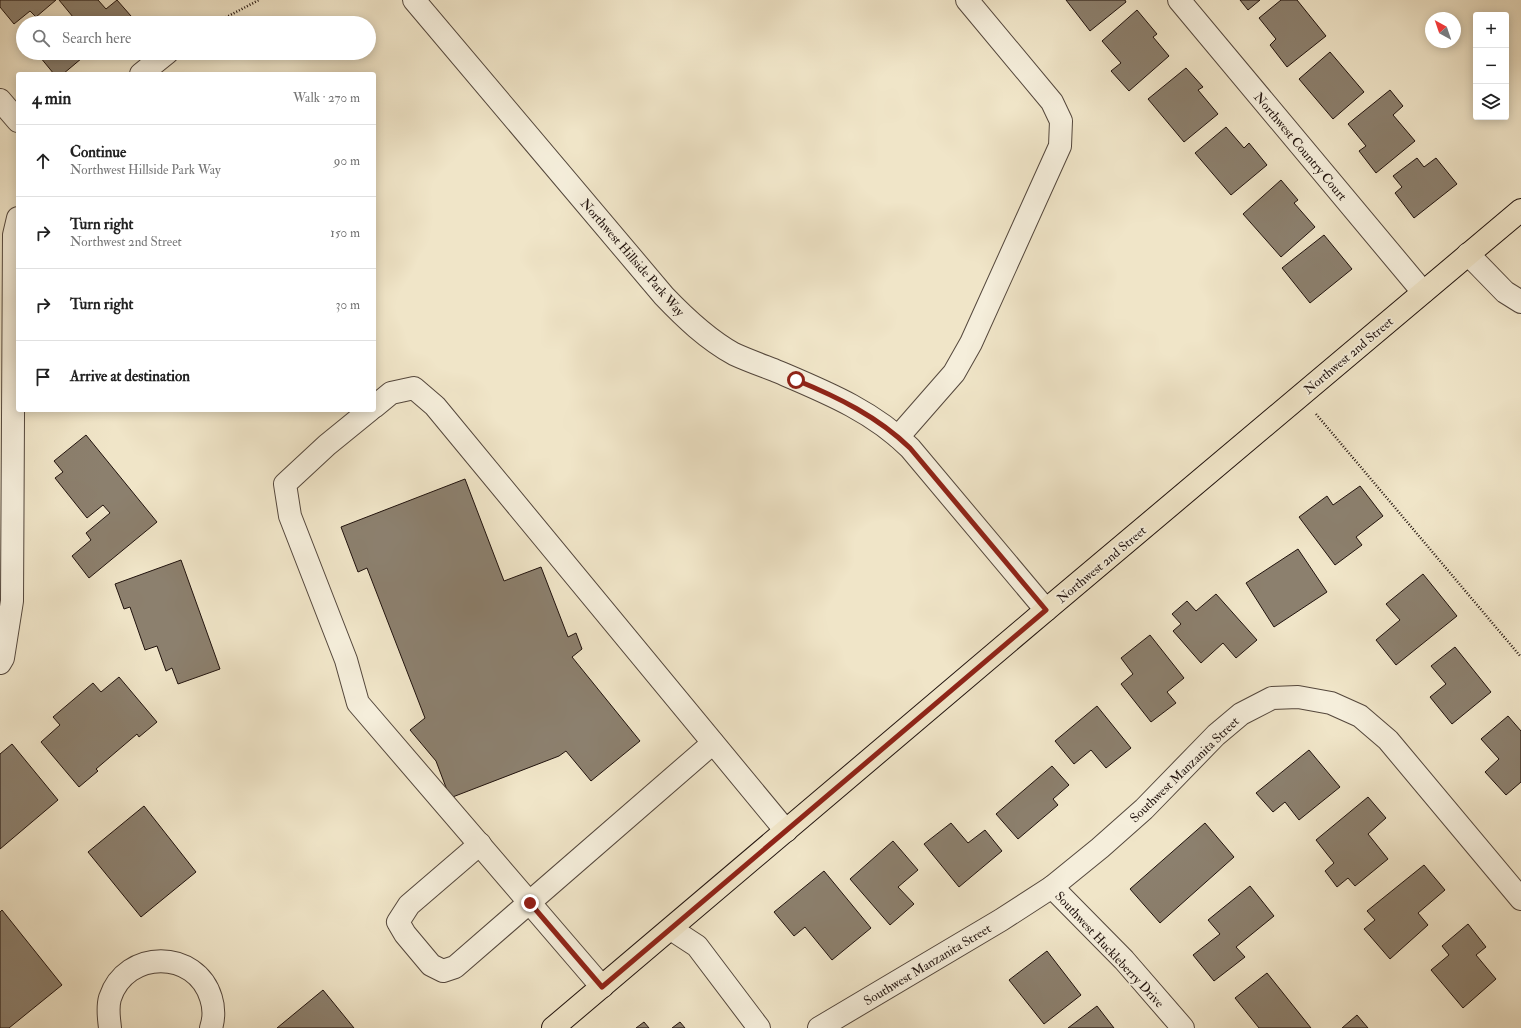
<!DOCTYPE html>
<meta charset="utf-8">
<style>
body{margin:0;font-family:"IM FELL Double Pica",serif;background:#f6f6f6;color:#222}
.controls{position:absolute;right:12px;top:12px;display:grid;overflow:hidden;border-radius:4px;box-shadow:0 2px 10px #0003}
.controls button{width:36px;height:36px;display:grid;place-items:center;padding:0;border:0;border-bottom:1px solid #e0e0e0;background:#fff;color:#222;font:20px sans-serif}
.compass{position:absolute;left:1425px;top:12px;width:36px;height:36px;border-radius:50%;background:#fff;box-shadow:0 2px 10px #0003;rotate:320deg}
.stop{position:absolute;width:12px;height:12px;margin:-9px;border:3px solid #8f2418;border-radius:50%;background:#fff}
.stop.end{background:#8f2418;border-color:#fff;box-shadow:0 1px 4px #0008}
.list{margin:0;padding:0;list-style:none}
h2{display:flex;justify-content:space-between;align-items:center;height:52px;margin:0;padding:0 16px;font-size:17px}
h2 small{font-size:13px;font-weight:400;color:#767676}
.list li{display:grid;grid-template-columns:26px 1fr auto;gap:12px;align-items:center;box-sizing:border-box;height:72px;padding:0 16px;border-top:1px solid #e0e0e0}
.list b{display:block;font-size:15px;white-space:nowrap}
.list p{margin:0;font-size:13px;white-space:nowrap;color:#767676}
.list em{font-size:13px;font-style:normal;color:#767676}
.icon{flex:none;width:22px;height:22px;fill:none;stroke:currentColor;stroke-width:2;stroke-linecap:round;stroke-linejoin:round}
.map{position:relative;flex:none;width:1521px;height:1028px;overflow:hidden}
.search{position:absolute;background:#fff;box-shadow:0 2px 10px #0003;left:16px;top:16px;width:360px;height:44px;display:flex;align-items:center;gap:10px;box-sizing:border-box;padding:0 14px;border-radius:22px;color:#767676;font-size:15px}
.panel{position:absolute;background:#fff;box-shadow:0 2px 10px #0003;left:16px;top:72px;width:360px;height:340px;border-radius:4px}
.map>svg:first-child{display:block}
</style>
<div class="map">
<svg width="1521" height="1028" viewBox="0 0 1521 1028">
<rect width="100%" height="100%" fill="#f0e5c8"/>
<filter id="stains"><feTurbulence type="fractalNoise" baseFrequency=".005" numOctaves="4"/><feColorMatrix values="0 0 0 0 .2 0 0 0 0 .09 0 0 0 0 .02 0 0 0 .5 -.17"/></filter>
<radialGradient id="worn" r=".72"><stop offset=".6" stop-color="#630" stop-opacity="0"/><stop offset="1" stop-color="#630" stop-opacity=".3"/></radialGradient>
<g fill="#8c806e" stroke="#20120d">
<polygon points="0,0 56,0 36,17 30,11 14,24 0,7"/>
<polygon points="59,0 98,0 106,9 117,0 131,16 123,23 66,23 73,17"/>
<polygon points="1066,0 1125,0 1126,2 1090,31"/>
<polygon points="1240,0 1260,0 1248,10"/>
<polygon points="1281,0 1297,0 1326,36 1287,67 1270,45 1276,39 1259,18"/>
<polygon points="1137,10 1157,34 1153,37 1169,56 1129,91 1111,71 1121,63 1102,41"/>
<polygon points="1330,52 1364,92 1333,119 1299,79"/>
<polygon points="45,53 88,53 63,74 54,74 40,57"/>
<polygon points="1186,68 1203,87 1198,90 1218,114 1184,142 1148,99"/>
<polygon points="1390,90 1403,106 1393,115 1415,141 1376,173 1359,151 1366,146 1348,124"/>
<polygon points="1226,127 1244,148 1249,143 1267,165 1231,195 1195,153"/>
<polygon points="1417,158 1424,167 1436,158 1457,184 1414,218 1395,193 1402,187 1393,176"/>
<polygon points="1281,180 1298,200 1294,203 1315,227 1281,257 1243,214"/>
<polygon points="1324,235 1352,269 1310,303 1282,268"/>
<polygon points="86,435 157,522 89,578 72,556 91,540 86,533 110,513 103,505 87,518 55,478 63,472 54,461"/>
<polygon points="465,479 504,581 541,567 568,637 576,633 582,649 572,657 640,741 591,781 566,751 559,756 450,798 436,761 410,730 425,718 367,568 358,572 341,527"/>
<polygon points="1360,486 1383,516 1356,537 1362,545 1335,565 1299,517 1327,496 1333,505"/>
<polygon points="1298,549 1327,592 1274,627 1246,583"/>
<polygon points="181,560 220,669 178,684 172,668 166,671 157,646 145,650 130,607 124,609 115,584"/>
<polygon points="1423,574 1457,616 1396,665 1376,640 1400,620 1386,604"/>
<polygon points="1216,594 1257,640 1236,658 1223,643 1201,663 1173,631 1181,624 1172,614 1187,601 1196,611"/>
<polygon points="1150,635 1184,678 1167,692 1176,703 1151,722 1121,684 1133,674 1121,658"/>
<polygon points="1455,647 1491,692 1452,724 1430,697 1446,684 1431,666"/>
<polygon points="119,677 157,722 139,737 137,734 96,769 98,771 79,787 41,742 60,725 53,717 93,683 101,692"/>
<polygon points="1097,706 1131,748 1106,768 1091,750 1074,764 1055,741"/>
<polygon points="1508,716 1521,731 1521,782 1506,795 1485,772 1499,759 1481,739"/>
<polygon points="12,744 58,800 0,849 0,754"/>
<polygon points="1309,750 1340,787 1299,820 1285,802 1273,812 1256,793"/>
<polygon points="1052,766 1069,785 1053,799 1058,805 1018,839 996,814"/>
<polygon points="1368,797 1386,818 1368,834 1388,859 1355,886 1348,878 1337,887 1325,871 1334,863 1316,840"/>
<polygon points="144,806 196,872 141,917 88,852"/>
<polygon points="951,823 968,843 985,830 1002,851 959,887 924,844"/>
<polygon points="1205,823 1234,857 1160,923 1130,889"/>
<polygon points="893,841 918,870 898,887 914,904 890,925 850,879"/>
<polygon points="1424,865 1445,890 1418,913 1428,925 1390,959 1364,929 1375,920 1367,911"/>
<polygon points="824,871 871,928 832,960 805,927 794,936 774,912"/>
<polygon points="1250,886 1274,916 1236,947 1245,957 1214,981 1193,955 1220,934 1208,920"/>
<polygon points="2,910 62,985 9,1028 0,1028 0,912"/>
<polygon points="1468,924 1486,947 1476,955 1496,979 1463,1008 1431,970 1449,955 1442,946"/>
<polygon points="1047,951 1081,995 1044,1024 1009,980"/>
<polygon points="1267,973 1311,1028 1259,1028 1235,998"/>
<polygon points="323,990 354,1028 277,1028"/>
<polygon points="1097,1006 1114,1028 1068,1028"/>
<polygon points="1357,1015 1368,1028 1342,1028"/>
<polygon points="644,1022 649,1028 636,1028"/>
<polygon points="680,1022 685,1028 672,1028"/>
</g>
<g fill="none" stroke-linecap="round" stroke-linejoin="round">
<defs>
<g id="minor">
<path d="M414 0 664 296C685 318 707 339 734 354 747 360 761 365 774 370 823 391 872 410 910 448L1046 610"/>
<polyline points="1179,0 1423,292"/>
<polyline points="141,74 167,53"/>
<polyline points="0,100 18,121"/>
<polyline points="1468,254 1505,292 1521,302"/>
<polyline points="374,407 391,393 414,388 435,406 786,831"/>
<polyline points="370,410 327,445 285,484 290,516 346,660 358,703 602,987"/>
<polyline points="898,437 954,373 971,343 1060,146 1061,121 1052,102 967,0"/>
<polyline points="0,663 3,658 12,601 14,235 18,218"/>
<polyline points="480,844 409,905 398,922 405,934 431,965 443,971 455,967 713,743"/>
<polyline points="1052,887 1124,960 1183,1028"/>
<polyline points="671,929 697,946 759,1028"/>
<path d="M110 1028C109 1018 107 1008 110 998 126 949 196 949 211 998 214 1007 214 1019 211 1028"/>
<polyline points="819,1028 1001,920 1052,887 1100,848 1144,809 1216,735 1241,714 1272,698 1298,697 1331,703 1360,716 1388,740 1521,899"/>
</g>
<polyline id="major" points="553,1028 1046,610 1521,210"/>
</defs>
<use href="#minor" stroke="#54473c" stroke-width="24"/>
<use href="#major" stroke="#20120d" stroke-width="24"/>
<g stroke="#20120d" stroke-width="2.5" stroke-dasharray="1 2" stroke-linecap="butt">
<polyline points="215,23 259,0"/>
<polyline points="1316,414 1521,657"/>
</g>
<use href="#minor" stroke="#f5eedb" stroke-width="22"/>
<use href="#major" stroke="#f0e5c8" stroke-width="22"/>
</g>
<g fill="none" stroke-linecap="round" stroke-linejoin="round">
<path stroke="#8f2418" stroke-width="5" d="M530 903 602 987 1046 610 910 448C878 417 838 397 796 380"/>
</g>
<g text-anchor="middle" stroke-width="3.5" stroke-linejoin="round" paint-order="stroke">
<g font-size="13" fill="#20120d" stroke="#f5eedb">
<text transform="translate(1301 146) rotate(50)" y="5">Northwest Country Court</text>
<text transform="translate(633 257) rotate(49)" y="5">Northwest Hillside Park Way</text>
<text transform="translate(1348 355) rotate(-40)" y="5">Northwest 2nd Street</text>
<text transform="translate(1101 564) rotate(-40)" y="5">Northwest 2nd Street</text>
<text transform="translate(1184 769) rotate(-44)" y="5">Southwest Manzanita Street</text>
<text transform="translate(1110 949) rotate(47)" y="5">Southwest Huckleberry Drive</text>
<text transform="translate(927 964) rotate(-31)" y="5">Southwest Manzanita Street</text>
</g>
</g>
<rect width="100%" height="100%" filter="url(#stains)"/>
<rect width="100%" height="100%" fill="url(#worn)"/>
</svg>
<div class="controls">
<button>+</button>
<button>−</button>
<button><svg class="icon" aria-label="layers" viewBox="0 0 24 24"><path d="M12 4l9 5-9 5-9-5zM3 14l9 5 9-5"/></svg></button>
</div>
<svg class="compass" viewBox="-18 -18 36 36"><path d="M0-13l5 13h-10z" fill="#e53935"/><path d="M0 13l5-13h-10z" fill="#767676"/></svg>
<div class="stop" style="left:796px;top:380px"></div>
<div class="stop end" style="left:530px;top:903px"></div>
<div class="search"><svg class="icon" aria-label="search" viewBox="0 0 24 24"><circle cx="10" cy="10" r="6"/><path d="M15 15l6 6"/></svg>Search here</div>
<section class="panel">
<h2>4 min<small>Walk · 270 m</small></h2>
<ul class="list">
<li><svg class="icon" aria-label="ahead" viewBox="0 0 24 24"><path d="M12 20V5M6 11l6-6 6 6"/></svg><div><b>Continue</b><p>Northwest Hillside Park Way</p></div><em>90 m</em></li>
<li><svg class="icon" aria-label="right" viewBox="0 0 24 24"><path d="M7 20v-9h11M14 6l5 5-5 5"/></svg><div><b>Turn right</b><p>Northwest 2nd Street</p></div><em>150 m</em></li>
<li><svg class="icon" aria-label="right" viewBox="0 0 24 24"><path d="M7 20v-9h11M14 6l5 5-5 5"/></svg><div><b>Turn right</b></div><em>30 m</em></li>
<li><svg class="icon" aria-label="arrive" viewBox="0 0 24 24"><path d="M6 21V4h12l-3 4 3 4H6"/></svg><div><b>Arrive at destination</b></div></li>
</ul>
</section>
</div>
